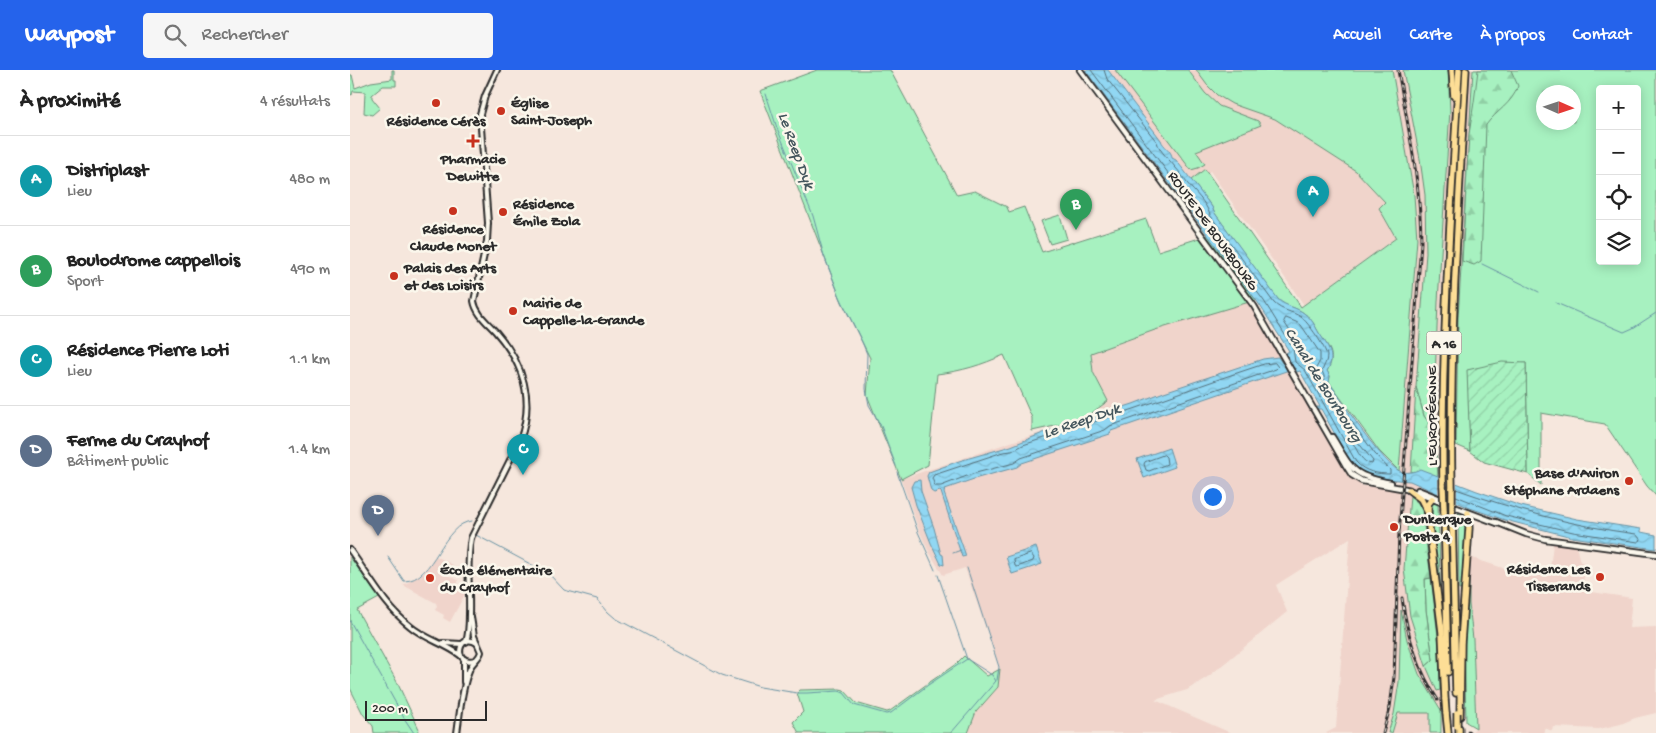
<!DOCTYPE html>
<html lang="fr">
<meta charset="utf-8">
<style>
body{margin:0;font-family:"Gochi Hand",sans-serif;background:#f6f6f6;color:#222}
.controls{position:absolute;right:15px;top:15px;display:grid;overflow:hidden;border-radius:5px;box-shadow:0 2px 12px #0003}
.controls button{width:45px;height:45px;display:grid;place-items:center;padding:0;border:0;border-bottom:1px solid #e0e0e0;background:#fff;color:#222;font:25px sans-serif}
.compass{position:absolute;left:1186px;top:15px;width:45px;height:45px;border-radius:50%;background:#fff;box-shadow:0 2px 12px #0003;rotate:93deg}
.scale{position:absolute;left:15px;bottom:12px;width:122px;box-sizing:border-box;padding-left:5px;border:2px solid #2b2b2b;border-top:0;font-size:14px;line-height:18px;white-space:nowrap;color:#2b2b2b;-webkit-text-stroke:4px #fbf7ec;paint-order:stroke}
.you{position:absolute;left:862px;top:426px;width:18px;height:18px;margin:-12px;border:4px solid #fff;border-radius:50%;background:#1a73e8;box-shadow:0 0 0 8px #1a73e833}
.badge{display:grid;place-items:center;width:32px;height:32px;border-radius:50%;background:#2563eb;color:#fff;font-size:16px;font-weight:700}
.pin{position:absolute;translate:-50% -41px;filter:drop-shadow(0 1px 2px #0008)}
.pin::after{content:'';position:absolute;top:26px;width:18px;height:15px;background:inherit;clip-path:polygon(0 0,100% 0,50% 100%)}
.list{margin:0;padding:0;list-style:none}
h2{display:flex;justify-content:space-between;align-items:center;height:65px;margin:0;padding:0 20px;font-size:21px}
h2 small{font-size:16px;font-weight:400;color:#767676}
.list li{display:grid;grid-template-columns:32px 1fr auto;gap:15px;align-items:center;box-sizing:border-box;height:90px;padding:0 20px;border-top:1px solid #e0e0e0}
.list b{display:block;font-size:19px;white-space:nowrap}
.list p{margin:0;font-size:16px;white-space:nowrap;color:#767676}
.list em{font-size:16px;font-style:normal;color:#767676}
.icon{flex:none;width:28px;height:28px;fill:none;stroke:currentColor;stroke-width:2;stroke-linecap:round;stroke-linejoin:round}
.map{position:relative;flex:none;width:1306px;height:663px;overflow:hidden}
header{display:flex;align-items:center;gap:30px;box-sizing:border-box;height:70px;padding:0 25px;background:#2563eb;color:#fff}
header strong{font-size:24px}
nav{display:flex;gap:28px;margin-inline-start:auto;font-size:18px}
.search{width:350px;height:45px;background:#f6f6f6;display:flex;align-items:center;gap:12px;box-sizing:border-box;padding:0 18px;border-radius:5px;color:#767676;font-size:19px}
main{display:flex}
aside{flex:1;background:#fff}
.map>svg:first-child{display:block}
</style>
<header>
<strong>Waypost</strong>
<div class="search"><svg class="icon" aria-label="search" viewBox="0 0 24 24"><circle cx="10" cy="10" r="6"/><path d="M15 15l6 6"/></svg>Rechercher</div>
<nav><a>Accueil</a><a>Carte</a><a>À propos</a><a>Contact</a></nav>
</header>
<main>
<aside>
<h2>À proximité<small>4 résultats</small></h2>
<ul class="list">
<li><span class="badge" style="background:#0f9aa8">A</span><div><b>Distriplast</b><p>Lieu</p></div><em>480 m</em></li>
<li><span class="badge" style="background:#2e9e5b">B</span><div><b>Boulodrome cappellois</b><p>Sport</p></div><em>490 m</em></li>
<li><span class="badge" style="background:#0f9aa8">C</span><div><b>Résidence Pierre Loti</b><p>Lieu</p></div><em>1.1 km</em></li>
<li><span class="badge" style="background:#5c6f8a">D</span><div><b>Ferme du Crayhof</b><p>Bâtiment public</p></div><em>1.4 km</em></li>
</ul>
</aside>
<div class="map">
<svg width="1306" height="663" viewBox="0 0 1306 663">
<defs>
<pattern id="forest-firs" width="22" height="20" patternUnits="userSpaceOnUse" patternTransform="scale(1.25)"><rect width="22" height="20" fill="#a7f1c0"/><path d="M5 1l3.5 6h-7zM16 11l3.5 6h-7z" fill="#90cfa5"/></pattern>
<pattern id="garden-furrows" width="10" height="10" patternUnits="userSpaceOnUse" patternTransform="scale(1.25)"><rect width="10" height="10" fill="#a7f1c0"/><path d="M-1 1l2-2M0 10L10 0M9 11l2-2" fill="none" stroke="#90cfa5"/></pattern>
<pattern id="water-waves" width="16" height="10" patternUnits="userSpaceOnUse" patternTransform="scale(1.25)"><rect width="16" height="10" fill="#91d7f3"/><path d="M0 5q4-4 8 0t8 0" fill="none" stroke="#7db9d0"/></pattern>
</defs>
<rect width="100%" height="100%" fill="#f6e7dd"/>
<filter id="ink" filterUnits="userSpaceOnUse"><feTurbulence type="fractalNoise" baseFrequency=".02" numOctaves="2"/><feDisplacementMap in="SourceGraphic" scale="10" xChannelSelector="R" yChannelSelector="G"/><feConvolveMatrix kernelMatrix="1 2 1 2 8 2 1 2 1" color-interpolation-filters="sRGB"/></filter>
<g filter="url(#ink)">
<g fill="#f0d4cb">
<polygon points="758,0 1123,0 1113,178 1095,163 1093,179 1087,322 1088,407 1049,401 1067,169 1029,138 1046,168 954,235 860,101 844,113 841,110 827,90 822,88 821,83 813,74 811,70"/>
<polygon points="898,232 997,401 1011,416 1048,419 1049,410 1060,411 1088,424 1091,663 976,663 986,658 1000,468 926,515 937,542 859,606 837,620 805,630 881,663 618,663 626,642 648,617 650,599 615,498 593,505 578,480 569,460 551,409 661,372 732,350 758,331 743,302 741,283 805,260"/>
<polygon points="1203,474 1226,476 1230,492 1236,493 1233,514 1235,521 1282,528 1279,558 1306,557 1306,643 1285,648 1271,654 1249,659 1203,657 1202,661 1195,658 1193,663 1120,663 1126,658 1123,569 1119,534 1119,487 1156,499 1158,494 1173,496 1199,506"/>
<polygon points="86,486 103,495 98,505 108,510 108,520 115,524 100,552 93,548 94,545 85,540 87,536 86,533 53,515 74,503"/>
</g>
<g fill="#a7f1c0" stroke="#698e76" fill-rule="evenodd">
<polygon points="42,0 44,0 44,10 46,10 46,16 33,16 22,25 22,28 30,38 22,45 14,43 15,22 3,21 2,25 0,24 0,5 2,5 5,18 21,12 42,9"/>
<path d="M467 0H540L607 125 625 121 657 137 659 142 674 137 692 182 796 149 808 181 859 165 906 230 805 260 741 283 743 302 758 331 732 350 682 361V348L654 285C631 295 613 301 587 304L578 395 551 409 517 325 520 288 492 232 410 21Z"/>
<polygon points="765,0 838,0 855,23 869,36 908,51 911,55 846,81 855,94 848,98 841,100"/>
<path d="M846 0H1042L1064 125 1067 169 1049 401 1029 381 979 312 980 306 977 301C987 284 978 277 969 263 965 256 962 249 955 244 947 237 936 237 928 230L864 142 862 137 841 110 855 99 951 237 1046 168 1029 138 1035 132 1006 101 925 49 882 34 867 25 857 15Z"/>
<polygon points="1053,0 1098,0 1100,40 1088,231 1085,310 1085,361 1074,346 1066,317 1076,183 1075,125 1070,89"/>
<path d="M1123 0H1306V426L1297 416 1255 354 1191 343V415L1178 404 1176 293 1118 300 1120 381 1106 375 1108 248ZM1250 19H1287V191H1250ZM1194 22H1224V52H1194Z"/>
<polygon points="710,145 717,169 700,174 691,151"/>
<polygon points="1084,433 1088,434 1091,543 1084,480 1080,434"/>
<polygon points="1108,443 1116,448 1117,452 1112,519 1109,520"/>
<polygon points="0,487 29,528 7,540 47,612 69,659 66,663 24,663 23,656 13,644 0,618"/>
<polygon points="1119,507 1119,534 1123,569 1126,658 1116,652 1114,572"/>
<polygon points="1081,508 1089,575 1090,620 1087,621 1076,596 1083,590 1076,540 1075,509"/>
<polygon points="1051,540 1057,570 1069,604 1091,640 1091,663 1080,663 1080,643 1048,643 1042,663 1038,663 1044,644 1049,612"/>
<polygon points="614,586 637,606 650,599 648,617 626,642 618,663 449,663 443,652 453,642 447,623 450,620 490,619 494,620 506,633 537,642 540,641 577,614 606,594"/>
</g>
<g fill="url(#forest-firs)" stroke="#698e76">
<path d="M1128 0H1161L1168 16C1162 34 1146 41 1136 55L1131 191 1124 195 1112 191 1119 64 1124 32Z"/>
<polygon points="1066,317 1074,346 1085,361 1088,407 1068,401 1061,402"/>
<polygon points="1060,426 1068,433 1072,440 1081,508 1075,509 1076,540 1083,590 1076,596 1060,546 1054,499"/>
</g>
<polygon fill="url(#garden-furrows)" stroke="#698e76" points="1152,292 1176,293 1178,404 1134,392 1120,381 1117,300"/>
<g fill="url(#water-waves)" stroke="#6892a3">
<path d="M735 0H758L811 70C813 77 822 80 822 88L826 90 862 137 864 142 928 229C936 237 947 237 955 244 962 249 965 256 969 263 978 276 986 286 977 301L980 306 979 312C991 330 1034 397 1052 402 1058 403 1065 402 1070 399L1127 421 1171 436 1227 449 1291 459V462L1306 465V479L1222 467 1155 450 1120 438 1060 411 1023 408 1013 404 1002 395 971 339H968L967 337H970L969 335 950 301 947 302 945 298 761 361 760 364 672 393 667 397 624 409 595 419 594 423 616 486 612 487 591 422 590 421 584 423 581 421 577 406 579 402 609 391 661 376 693 363 783 334 814 322 913 289 928 287 932 293 940 290 936 283 939 281 909 234Z"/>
<polygon points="819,378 825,397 794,408 787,389"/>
<polygon points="570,410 571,421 584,458 591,484 593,485 594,495 591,494 581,473 566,435 561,417 564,411"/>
<polygon points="686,477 692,494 662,504 656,487"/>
</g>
<polygon fill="#f6e7dd" points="1088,404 1107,411 1107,435 1088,427"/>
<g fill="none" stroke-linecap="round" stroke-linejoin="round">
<g stroke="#54707b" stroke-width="1">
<path d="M741 0 914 231 943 278 945 292 955 300 1006 392C1015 402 1027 404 1040 404V400L1025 384 975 315 974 306 972 301C974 295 977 292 977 286 976 278 958 252 951 247 942 241 932 241 924 233L860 145C856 132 845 123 837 113 833 108 830 102 825 97 819 89 810 82 807 72L757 9 754 0"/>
<polygon points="936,248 946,252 951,255 970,283 970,291 965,300 962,299 958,294 951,289 949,275 934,252"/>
<polygon points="925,293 928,297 926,299 760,356 755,360 671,388 664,393 622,404 591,416 585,416 582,408 584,405 653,382 662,381 673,375 784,339 875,307 914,294"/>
<path d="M1004 370 1007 371 1023 391 1022 394C1012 393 1008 382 1003 373Z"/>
<polygon points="814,385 816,387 817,394 799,401 796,400 794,394 795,392"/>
<path d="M1106 419C1165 440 1224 456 1286 464L1291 470 1288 472 1223 462 1156 446 1106 426"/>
<polygon points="681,484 684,488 683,491 667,497 665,496 664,490"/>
</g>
<g stroke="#6892a3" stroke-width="1">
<polyline points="416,24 427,58 463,146 474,186 489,225 512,272 517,284 516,319 519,335 531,356 546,396"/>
<polyline points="1132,194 1189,222"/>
<polyline points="1206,233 1274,262 1283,258 1306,243"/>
<polyline points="547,402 568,462 585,500"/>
<polyline points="131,454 126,465 199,504 214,520 247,529 258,542 265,548 372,605 410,617 447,623 457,623 489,621 494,623 504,635 536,644 541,643 578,615 617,589"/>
<polyline points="603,483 611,480"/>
<path d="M38 487 54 511C85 511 92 453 122 451"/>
<polyline points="617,498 649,597 647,610"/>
<polyline points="588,505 617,589 642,605 646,611 601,663"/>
<polyline points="0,551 54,648 64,663"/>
</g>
<defs>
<g id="tertiary">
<path d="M0 480C18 505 36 538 60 556 75 569 94 573 110 585"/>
<path d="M116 572C119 563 119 553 119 544 120 519 116 492 121 468L170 370C185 330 173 293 146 262 138 253 126 244 124 231L137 171 138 153 130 44 135 26 147 0"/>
<polyline points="93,573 112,574"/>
<path d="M125 590C102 596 108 561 127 573"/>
<polyline points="114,612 114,589"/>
<path d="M107 663C110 642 112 617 120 598 123 591 129 589 131 582L124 566 121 547"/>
</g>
<g id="secondary">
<polyline points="730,0 904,236 995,394 1002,405 1012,411 1056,419 1147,453"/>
<path d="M982 367C1002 399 1001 406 1041 413"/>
<polyline points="1068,420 1093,430"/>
<polyline points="1146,452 1176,464 1195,469 1306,484"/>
</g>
<g id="motorway">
<polyline points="1102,0 1104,26"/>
<path d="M1093 416C1091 277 1101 138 1109 0"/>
<path d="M1102 419C1099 279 1108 140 1116 0"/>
<polyline points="1059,420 1071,429 1077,441"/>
<polyline points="1082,429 1078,434 1078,448 1092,562 1095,630"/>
<polyline points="1094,440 1098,602"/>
<polyline points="1102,443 1106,623"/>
<polyline points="1096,643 1098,663"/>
<polyline points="1110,646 1111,573 1119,458 1118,443"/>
<polyline points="1109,663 1109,658"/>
</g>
</defs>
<use href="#tertiary" stroke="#2b2b2b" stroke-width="8"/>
<use href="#secondary" stroke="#2b2b2b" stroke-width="8"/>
<use href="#motorway" stroke="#2b2b2b" stroke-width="9"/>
<use href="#tertiary" stroke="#fbf7ec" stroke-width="4"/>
<use href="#secondary" stroke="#fbf7ec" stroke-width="4.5"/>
<use href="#motorway" stroke="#fdde96" stroke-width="5.5"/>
<defs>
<g id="rail">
<path d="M1052 528C1057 565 1067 599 1088 630"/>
<polyline points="1118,661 1120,663"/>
<path d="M1033 663 1040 637 1044 607 1049 463 1071 173C1071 115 1058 57 1048 0"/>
</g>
</defs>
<use href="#rail" stroke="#2b2b2b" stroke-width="3"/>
<use href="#rail" stroke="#fbf7ec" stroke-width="1" stroke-dasharray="4" stroke-linecap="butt"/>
<defs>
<g id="motorway-bridge">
<polyline points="1093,416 1094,440"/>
<polyline points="1102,419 1102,443"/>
<polyline points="1095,630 1096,643"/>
<polyline points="1107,643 1107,656"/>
</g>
</defs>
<use href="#motorway-bridge" stroke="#2b2b2b" stroke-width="9" stroke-linecap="butt"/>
<use href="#motorway-bridge" stroke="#fdde96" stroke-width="5.5"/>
</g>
</g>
<g fill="#c8321e" stroke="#fbf7ec" stroke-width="2">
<circle cx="86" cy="33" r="5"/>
<circle cx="151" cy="41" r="5"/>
<path d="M120.5 63.5h5v5h5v5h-5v5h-5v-5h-5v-5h5z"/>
<circle cx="103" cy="141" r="5"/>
<circle cx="153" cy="142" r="5"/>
<circle cx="44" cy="206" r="5"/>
<circle cx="163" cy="241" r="5"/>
<circle cx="1279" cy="411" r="5"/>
<circle cx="1044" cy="457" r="5"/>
<circle cx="1250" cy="507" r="5"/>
<circle cx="80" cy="508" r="5"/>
</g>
<g text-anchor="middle" stroke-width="5" stroke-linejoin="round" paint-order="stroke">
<rect fill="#fbf7ec" stroke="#696865" stroke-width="1" x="1076.5" y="261.5" width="35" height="23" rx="4"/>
<g font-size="14" font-weight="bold" fill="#2b2b2b">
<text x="1094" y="278">A 16</text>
</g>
<g font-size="15" font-weight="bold" fill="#2b2b2b" stroke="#fbf7ec" text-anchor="start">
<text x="161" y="37">Église<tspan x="161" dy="17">Saint-Joseph</tspan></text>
<text x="86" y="55" text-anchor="middle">Résidence Cérès</text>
<text x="123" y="93" text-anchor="middle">Pharmacie<tspan x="123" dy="17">Dewitte</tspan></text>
<text x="163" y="138">Résidence<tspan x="163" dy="17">Émile Zola</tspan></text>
<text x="103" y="163" text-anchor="middle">Résidence<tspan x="103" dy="17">Claude Monet</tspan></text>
<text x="54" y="202">Palais des Arts<tspan x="54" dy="17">et des Loisirs</tspan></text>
<text x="173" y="237">Mairie de<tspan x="173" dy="17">Cappelle-la-Grande</tspan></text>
<text x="1269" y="407" text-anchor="end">Base d'Aviron<tspan x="1269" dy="17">Stéphane Ardaens</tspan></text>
<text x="1054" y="453">Dunkerque<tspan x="1054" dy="17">Poste 4</tspan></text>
<text x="1240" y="503" text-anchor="end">Résidence Les<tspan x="1240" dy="17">Tisserands</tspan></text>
<text x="90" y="504">École élémentaire<tspan x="90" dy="17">du Crayhof</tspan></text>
</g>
<g font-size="15" fill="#2b2b2b" stroke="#fbf7ec">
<text transform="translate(864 160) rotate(54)" y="5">ROUTE DE BOURBOURG</text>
<text transform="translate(1081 346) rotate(-90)" y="5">L'EUROPÉENNE</text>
</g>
<g font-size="16" font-style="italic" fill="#44565d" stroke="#fbf7ec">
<text transform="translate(448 80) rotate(70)" y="6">Le Reep Dyk</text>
<text transform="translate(975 314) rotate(58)" y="6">Canal de Bourbourg</text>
<text transform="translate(731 349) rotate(-19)" y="6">Le Reep Dyk</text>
</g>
</g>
</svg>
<div class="controls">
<button>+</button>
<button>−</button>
<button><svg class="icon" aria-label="locate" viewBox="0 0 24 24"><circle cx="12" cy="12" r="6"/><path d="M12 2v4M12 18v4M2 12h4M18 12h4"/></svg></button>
<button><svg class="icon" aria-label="layers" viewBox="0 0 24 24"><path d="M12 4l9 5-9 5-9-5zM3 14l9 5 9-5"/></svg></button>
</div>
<svg class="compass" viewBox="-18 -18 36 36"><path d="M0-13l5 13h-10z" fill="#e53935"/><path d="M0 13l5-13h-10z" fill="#767676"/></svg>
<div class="scale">200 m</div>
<div class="you"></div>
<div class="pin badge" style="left:963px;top:147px;background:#0f9aa8">A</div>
<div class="pin badge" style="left:726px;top:160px;background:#2e9e5b">B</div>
<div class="pin badge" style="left:173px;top:405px;background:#0f9aa8">C</div>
<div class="pin badge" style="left:28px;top:466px;background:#5c6f8a">D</div>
</div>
</main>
